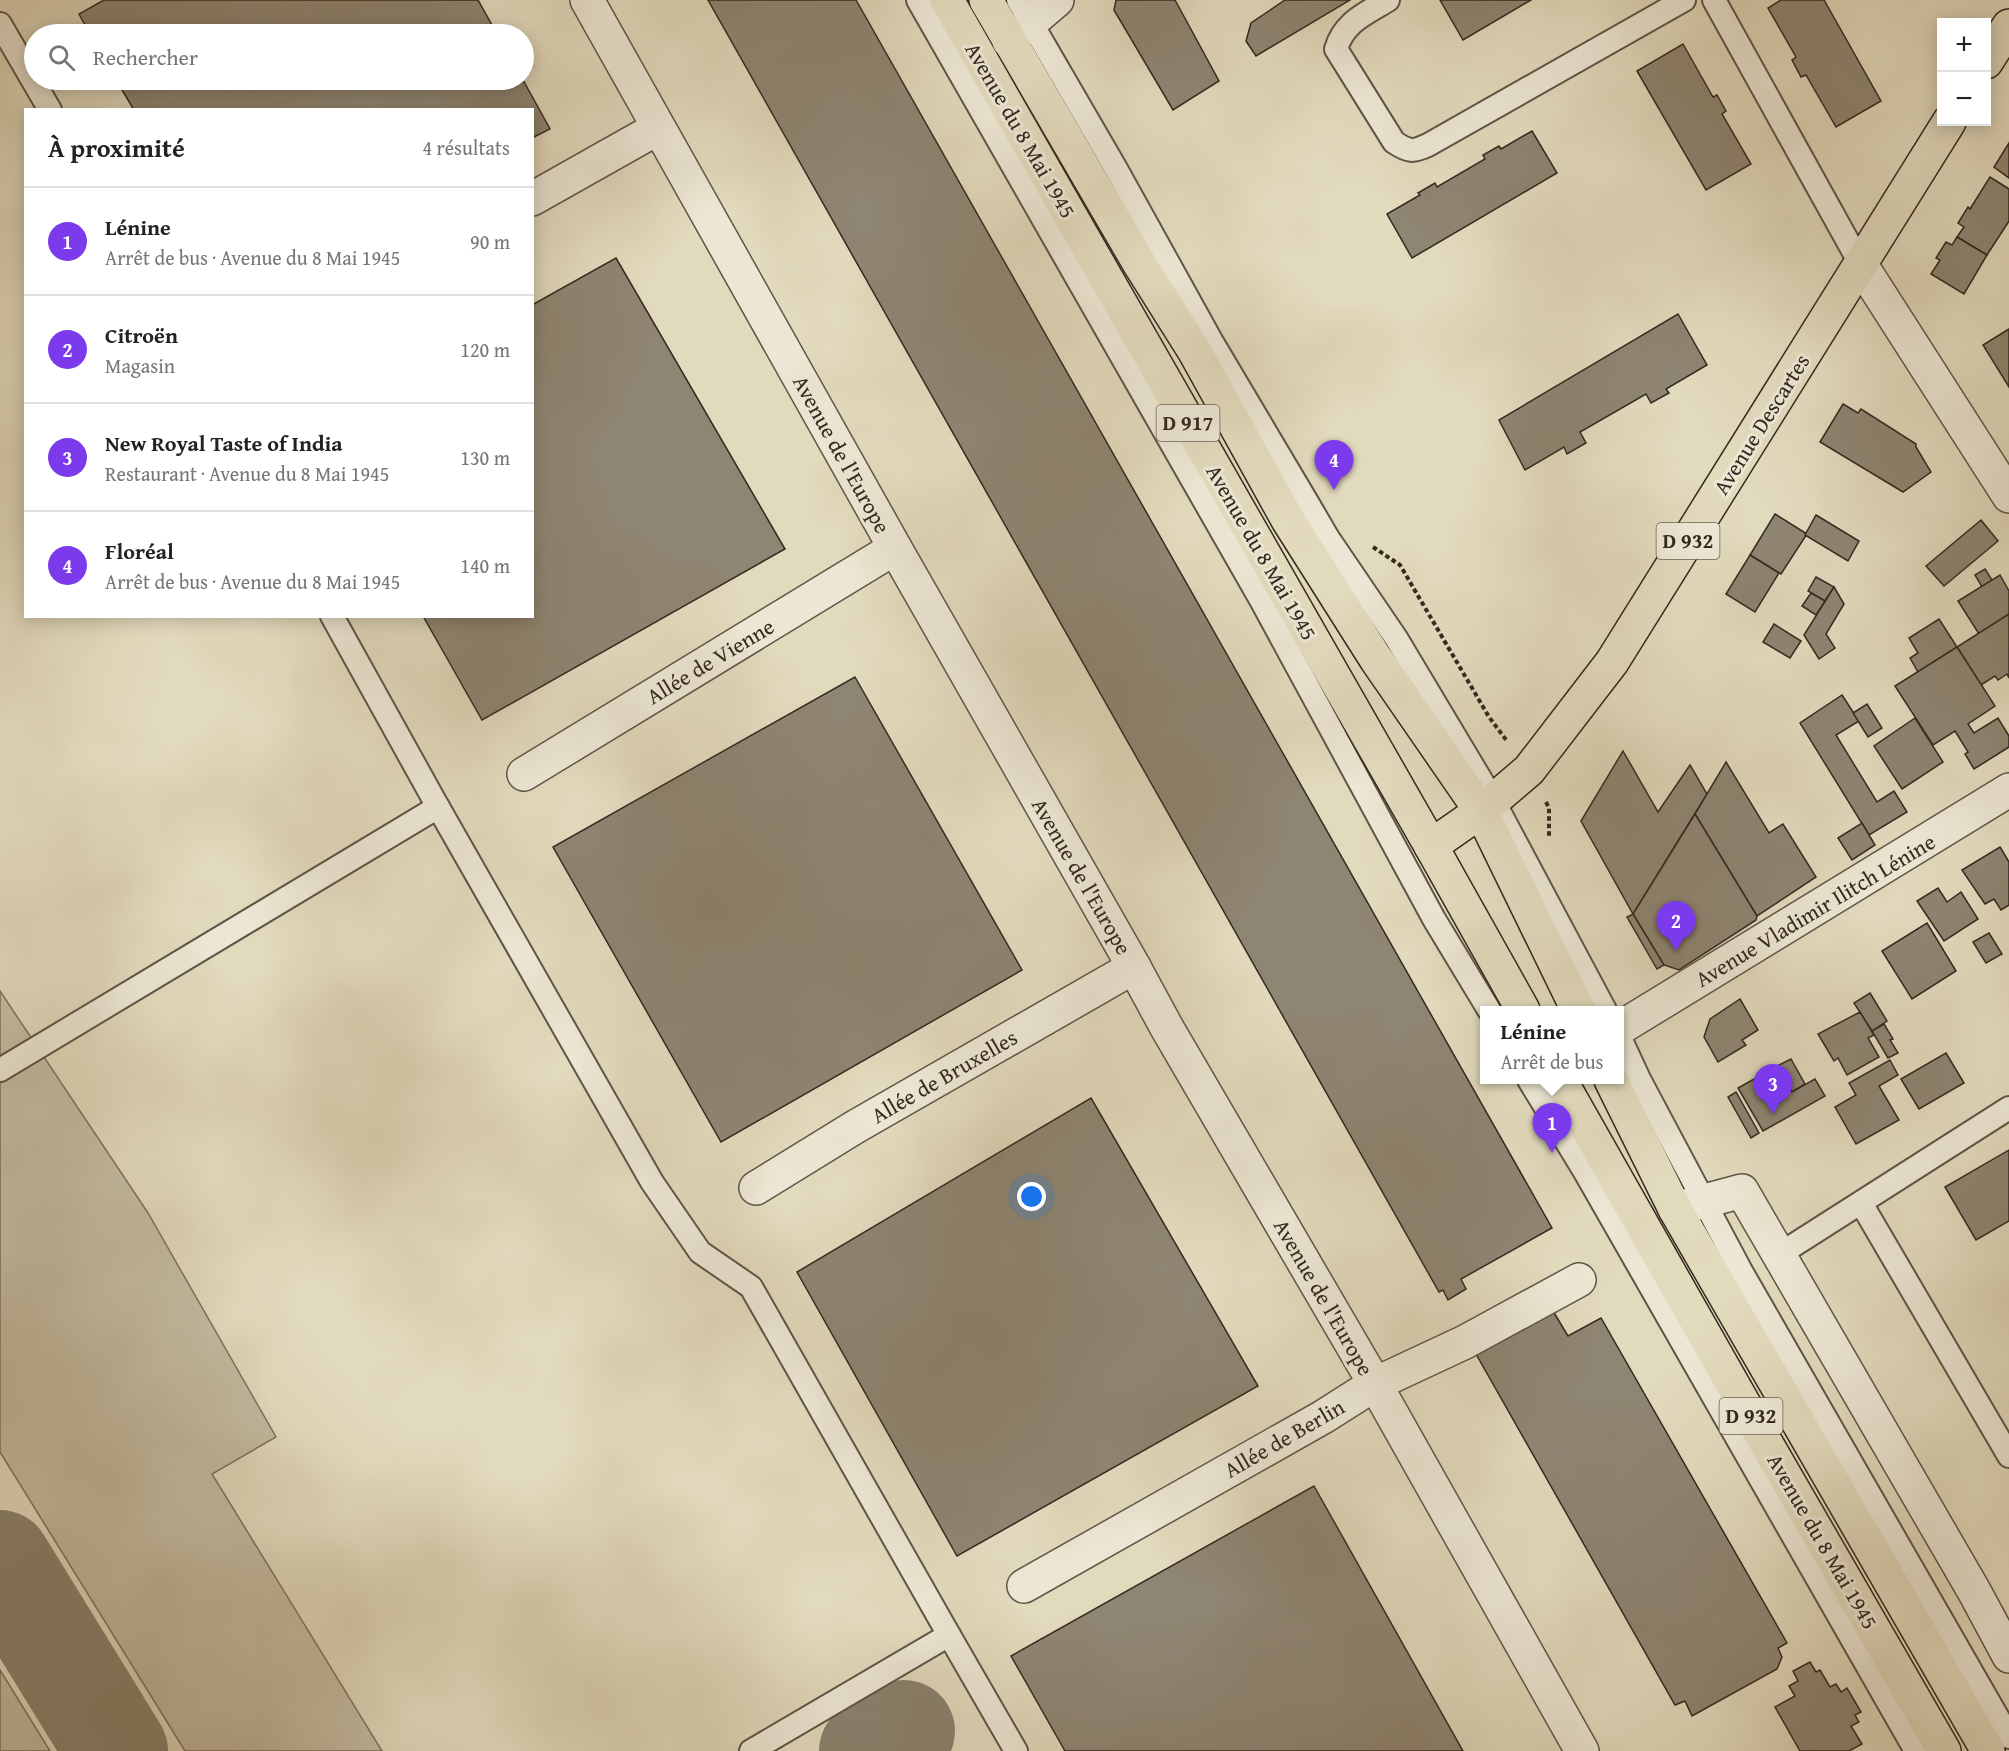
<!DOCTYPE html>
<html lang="fr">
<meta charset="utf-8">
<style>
body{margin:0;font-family:"Gentium Book Plus",serif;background:#f6f6f6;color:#222}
.controls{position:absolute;right:18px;top:18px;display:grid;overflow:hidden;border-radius:0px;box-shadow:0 3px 15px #0003}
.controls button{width:54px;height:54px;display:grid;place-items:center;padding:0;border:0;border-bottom:2px solid #e0e0e0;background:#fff;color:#222;font:30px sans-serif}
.you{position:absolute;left:1032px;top:1197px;width:21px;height:21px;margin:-15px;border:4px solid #fff;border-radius:50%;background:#1a73e8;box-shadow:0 0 0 9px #1a73e833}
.badge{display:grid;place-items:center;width:39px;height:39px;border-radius:50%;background:#7c3aed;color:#fff;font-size:20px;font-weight:700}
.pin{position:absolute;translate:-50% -50px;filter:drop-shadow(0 2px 3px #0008)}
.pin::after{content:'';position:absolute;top:32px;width:21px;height:18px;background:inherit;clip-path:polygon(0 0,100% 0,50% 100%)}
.popup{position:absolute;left:1480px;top:1006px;width:144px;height:78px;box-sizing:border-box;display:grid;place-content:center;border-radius:0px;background:#fff;filter:drop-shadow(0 2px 4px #0005);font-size:20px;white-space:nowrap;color:#767676}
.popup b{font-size:22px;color:#222}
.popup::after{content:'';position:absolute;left:50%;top:100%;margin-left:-12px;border:12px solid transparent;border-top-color:#fff}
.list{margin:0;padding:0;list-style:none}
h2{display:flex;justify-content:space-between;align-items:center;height:78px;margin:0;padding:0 24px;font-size:26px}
h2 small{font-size:20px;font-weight:400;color:#767676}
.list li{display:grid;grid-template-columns:39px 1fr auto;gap:18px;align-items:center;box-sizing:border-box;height:108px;padding:0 24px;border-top:2px solid #e0e0e0}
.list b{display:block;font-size:22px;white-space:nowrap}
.list p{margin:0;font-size:20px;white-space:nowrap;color:#767676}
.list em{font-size:20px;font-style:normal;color:#767676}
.icon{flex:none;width:33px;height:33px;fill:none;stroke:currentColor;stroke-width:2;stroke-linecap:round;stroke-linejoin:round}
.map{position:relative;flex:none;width:2009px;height:1751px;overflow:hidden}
.search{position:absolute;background:#fff;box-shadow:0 3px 15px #0003;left:24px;top:24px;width:510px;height:66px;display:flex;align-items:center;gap:15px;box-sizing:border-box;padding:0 21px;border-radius:33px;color:#767676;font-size:22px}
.panel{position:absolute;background:#fff;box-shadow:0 3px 15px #0003;left:24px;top:108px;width:510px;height:510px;border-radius:0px}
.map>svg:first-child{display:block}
</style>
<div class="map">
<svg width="2009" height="1751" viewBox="0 0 2009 1751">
<rect width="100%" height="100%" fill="#e2dabd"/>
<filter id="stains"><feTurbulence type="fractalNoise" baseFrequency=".00333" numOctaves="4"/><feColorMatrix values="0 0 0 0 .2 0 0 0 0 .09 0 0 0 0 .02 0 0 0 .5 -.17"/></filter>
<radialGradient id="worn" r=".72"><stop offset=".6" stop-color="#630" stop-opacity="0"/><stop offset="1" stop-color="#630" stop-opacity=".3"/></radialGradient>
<g fill="#c4bca2" stroke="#7c7261" stroke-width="1.5">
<polygon points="0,991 148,1213 276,1437 212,1474 382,1751 185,1751 0,1452"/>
<polygon points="0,1670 50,1751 0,1751"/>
</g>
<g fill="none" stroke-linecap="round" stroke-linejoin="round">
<g stroke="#8a826e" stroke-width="102">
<polyline points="0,1561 117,1751"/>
<polyline points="870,1751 904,1731"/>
</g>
</g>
<g fill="#8e8572" stroke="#332920" stroke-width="1.5">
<polygon points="104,0 478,0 497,34 90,34 79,14"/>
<polygon points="708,0 856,0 1552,1228 1461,1279 1466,1289 1448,1300 1443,1290 1439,1292"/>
<polygon points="1116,0 1175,0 1219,81 1173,110 1114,10"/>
<polygon points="1285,0 1350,0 1256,56 1246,41 1251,23"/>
<polygon points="1440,0 1531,0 1463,40"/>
<polygon points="1781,0 1824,0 1881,101 1836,127 1806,75 1801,77 1792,60 1796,57 1768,8"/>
<polygon points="1683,44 1713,97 1717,95 1726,111 1722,114 1751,164 1706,190 1637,71"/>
<polygon points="116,80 523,80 550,129 532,138 532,110 134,110"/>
<polygon points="1532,131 1557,173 1412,258 1387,214 1420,195 1418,193 1435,183 1437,187 1485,159 1483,155 1499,146 1501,149"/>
<polygon points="2009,143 2009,178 1994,167"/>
<polygon points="1990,177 2009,189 2009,221 1987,255 1957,237 1964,227 1958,223 1968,207 1970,209"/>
<polygon points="1957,237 1987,255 1964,294 1931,274 1940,260 1936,258 1946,242 1952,245"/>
<polygon points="616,258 785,549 482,720 423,616 532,616 532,305"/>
<polygon points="1678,314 1707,365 1666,389 1669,393 1651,403 1646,394 1580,432 1586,443 1567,454 1564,447 1525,470 1499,420"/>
<polygon points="2009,329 2009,387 1983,345"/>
<polygon points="1843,404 1858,413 1861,409 1916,444 1916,447 1931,472 1903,492 1820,442"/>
<polygon points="1775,514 1807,534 1781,574 1750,555"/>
<polygon points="1816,515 1859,541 1848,561 1805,535"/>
<polygon points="1981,520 1998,541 1944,586 1926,566"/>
<polygon points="1750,555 1779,573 1755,612 1726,594"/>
<polygon points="1985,569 1992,580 1982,587 1975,575"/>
<polygon points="2000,575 2009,591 2009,614 1979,634 1958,601"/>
<polygon points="1816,577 1834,587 1825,601 1808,591"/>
<polygon points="1834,587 1844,604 1826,634 1835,648 1819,659 1804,635"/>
<polygon points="1811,593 1825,601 1816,615 1802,606"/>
<polygon points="2009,614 2009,678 2007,674 1998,680 1995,676 1981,685 1957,647"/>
<polygon points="1939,619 1957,647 1918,672 1910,658 1918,653 1909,638"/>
<polygon points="1774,624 1801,641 1790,658 1763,642"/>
<polygon points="1957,647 1995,706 1968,724 1974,733 1998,718 2009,736 2009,747 1974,769 1965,754 1968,752 1955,731 1933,745 1895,686"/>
<polygon points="855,677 1022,970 721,1142 553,847"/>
<polygon points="1842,695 1859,721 1836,735 1877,802 1894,791 1907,812 1869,835 1800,723"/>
<polygon points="1867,704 1882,728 1868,737 1853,713"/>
<polygon points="1915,718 1943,762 1902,789 1874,746"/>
<polygon points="1623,751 1658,812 1690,765 1707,794 1633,914 1581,821"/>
<polygon points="1726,762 1769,833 1783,824 1816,877 1757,916 1695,814"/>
<polygon points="1695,814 1757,916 1756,920 1679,970 1664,965 1633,914"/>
<polygon points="1862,823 1875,845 1852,860 1838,838"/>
<polygon points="2000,847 2009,862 2009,905 2001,910 1994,899 1985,904 1962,870"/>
<polygon points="1938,888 1947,902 1961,892 1978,919 1944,941 1917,901"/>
<polygon points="1633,914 1664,965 1657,969 1627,917"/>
<polygon points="1927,923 1956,971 1912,999 1882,951"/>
<polygon points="1989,933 2002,954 1986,963 1973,942"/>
<polygon points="1870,993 1887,1021 1872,1031 1854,1003"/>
<polygon points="1740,999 1758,1030 1742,1040 1746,1045 1718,1062 1704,1037 1710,1019"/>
<polygon points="1860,1012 1874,1035 1868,1038 1879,1057 1847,1075 1838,1058 1834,1061 1818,1034"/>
<polygon points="1884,1024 1893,1039 1890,1040 1898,1053 1888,1058 1872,1031"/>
<polygon points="1946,1053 1964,1083 1919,1109 1901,1079"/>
<polygon points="1791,1059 1805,1084 1792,1092 1777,1066"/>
<polygon points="1890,1060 1898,1075 1879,1086 1899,1120 1856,1144 1835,1107 1856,1095 1849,1083"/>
<polygon points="1777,1066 1792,1092 1815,1079 1825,1096 1763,1131 1738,1088"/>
<polygon points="1736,1092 1759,1133 1751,1138 1728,1097"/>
<polygon points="1091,1098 1258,1386 957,1556 797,1272"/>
<polygon points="2009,1150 2009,1221 1976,1240 1945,1187"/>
<polygon points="1553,1311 1568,1336 1601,1318 1787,1643 1778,1648 1782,1657 1777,1669 1692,1716 1685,1701 1675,1705 1476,1354"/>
<polygon points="1314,1486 1463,1751 1065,1751 1011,1656"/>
<polygon points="1810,1662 1816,1672 1820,1670 1830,1687 1836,1684 1841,1692 1847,1688 1861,1712 1855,1715 1859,1722 1851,1726 1862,1744 1849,1751 1800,1751 1775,1707 1795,1696 1789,1686 1798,1681 1793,1671"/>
</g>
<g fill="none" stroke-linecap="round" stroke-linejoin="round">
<defs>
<g id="lane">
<polyline points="918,0 1261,600 1434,919 1489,1010"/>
<polyline points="1018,0 1115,167 1212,342 1307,502 1328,538 1396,638 1493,800 1605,1010"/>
<path d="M1388 0C1365 14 1344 22 1336 49L1394 142C1409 152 1413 152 1428 145L1684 0"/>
<polyline points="1714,0 1861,265"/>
<polyline points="0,24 50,110"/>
<polyline points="438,807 652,1182 700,1252 751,1287 949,1635"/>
<polyline points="1620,1038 1639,1079 1741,1271 2009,1737"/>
<polyline points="0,1070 438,807 332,616"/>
<polyline points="1529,1080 1585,1172 1916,1751"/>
<polyline points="1861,1203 2009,1456"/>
<polyline points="1780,1254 2009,1108"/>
<polyline points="751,1751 949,1635 1016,1751"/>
</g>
<g id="street">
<polyline points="587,0 895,548 1134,967 1167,1028 1375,1384 1582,1751"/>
<polyline points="1009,41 1057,0"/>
<polyline points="532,199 658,128"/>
<polyline points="1861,265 2009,496"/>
<polyline points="524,774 895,548"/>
<polyline points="1620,1028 2009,790"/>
<polyline points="756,1188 855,1127 1134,967"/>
<polyline points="1675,1209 1742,1191 1974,1591 2009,1656"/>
<polyline points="1024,1586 1323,1417 1375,1384 1465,1342 1579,1280"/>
</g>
<g id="primary">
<polyline points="947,0 1431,846 1523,1010"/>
<polyline points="986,0 1139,263 1195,352 1288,520 1376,659 1481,811 1578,1010"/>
<polyline points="1986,62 2009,26"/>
<polyline points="1431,846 1481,811 1529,770 1612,662 1949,122"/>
<polyline points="1560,1080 1758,1429 1944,1751"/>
<polyline points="1611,1080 1675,1209 1988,1751"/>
</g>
</defs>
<use href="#lane" stroke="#5f5547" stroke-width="26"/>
<use href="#street" stroke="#5f5547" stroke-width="36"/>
<use href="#primary" stroke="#332920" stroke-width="36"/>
<g stroke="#332920" stroke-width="4" stroke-dasharray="4.5 3" stroke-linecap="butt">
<polyline points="1373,547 1400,565 1489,717 1507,741"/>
<polyline points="1546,802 1549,808 1549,836"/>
</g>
<use href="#lane" stroke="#ece7d4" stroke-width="22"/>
<use href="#street" stroke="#ece7d4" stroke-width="33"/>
<use href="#primary" stroke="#e2dabd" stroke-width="33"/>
</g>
<g text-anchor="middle" stroke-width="6" stroke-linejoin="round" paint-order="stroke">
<g fill="#ece7d4" stroke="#6a6256" stroke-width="1.5">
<rect x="1156.5" y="405" width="63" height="36" rx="4.5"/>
<rect x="1656.5" y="523" width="63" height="36" rx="4.5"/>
<rect x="1719.5" y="1398" width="63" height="36" rx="4.5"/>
</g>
<g font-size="21" font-weight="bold" fill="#332920">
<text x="1188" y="430">D 917</text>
<text x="1688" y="548">D 932</text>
<text x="1751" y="1423">D 932</text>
</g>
<g font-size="22" fill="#332920" stroke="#ece7d4">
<text transform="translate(1021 130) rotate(60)" y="8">Avenue du 8 Mai 1945</text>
<text transform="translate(1761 424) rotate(-58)" y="8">Avenue Descartes</text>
<text transform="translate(842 454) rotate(61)" y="8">Avenue de l'Europe</text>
<text transform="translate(1262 552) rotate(60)" y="8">Avenue du 8 Mai 1945</text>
<text transform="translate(710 661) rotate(-31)" y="8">Allée de Vienne</text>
<text transform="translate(1082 876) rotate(60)" y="8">Avenue de l'Europe</text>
<text transform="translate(1815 910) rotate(-31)" y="8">Avenue Vladimir Ilitch Lénine</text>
<text transform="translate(944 1076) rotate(-30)" y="8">Allée de Bruxelles</text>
<text transform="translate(1324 1297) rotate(60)" y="8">Avenue de l'Europe</text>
<text transform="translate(1284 1438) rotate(-30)" y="8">Allée de Berlin</text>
<text transform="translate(1823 1541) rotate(60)" y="8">Avenue du 8 Mai 1945</text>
</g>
</g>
<rect width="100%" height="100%" filter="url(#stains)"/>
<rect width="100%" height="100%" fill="url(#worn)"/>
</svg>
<div class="controls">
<button>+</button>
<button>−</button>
</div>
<div class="you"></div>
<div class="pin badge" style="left:1552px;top:1153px">1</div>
<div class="popup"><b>Lénine</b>Arrêt de bus</div>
<div class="pin badge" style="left:1676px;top:951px">2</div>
<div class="pin badge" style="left:1773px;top:1114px">3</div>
<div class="pin badge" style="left:1334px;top:490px">4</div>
<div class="search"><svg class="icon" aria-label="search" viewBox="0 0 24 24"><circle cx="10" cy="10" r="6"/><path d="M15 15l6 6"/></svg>Rechercher</div>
<section class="panel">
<h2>À proximité<small>4 résultats</small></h2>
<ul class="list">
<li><span class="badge">1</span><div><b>Lénine</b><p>Arrêt de bus · Avenue du 8 Mai 1945</p></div><em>90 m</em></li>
<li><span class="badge">2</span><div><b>Citroën</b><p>Magasin</p></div><em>120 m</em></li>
<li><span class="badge">3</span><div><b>New Royal Taste of India</b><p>Restaurant · Avenue du 8 Mai 1945</p></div><em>130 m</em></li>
<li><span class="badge">4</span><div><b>Floréal</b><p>Arrêt de bus · Avenue du 8 Mai 1945</p></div><em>140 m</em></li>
</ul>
</section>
</div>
